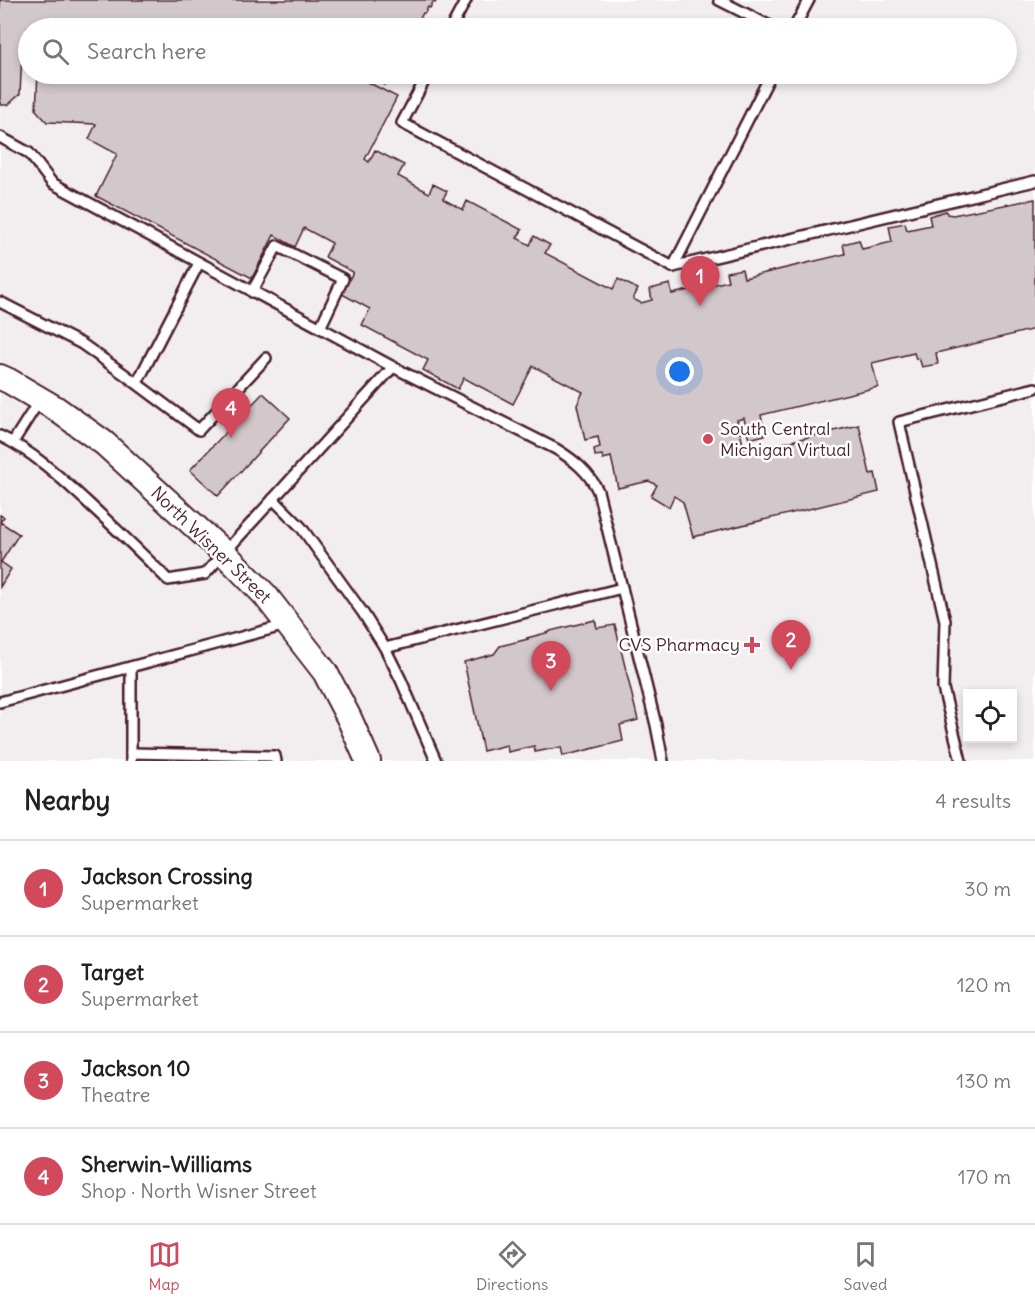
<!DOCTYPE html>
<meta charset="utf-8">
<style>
body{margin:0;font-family:Delius,sans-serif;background:#f2f2f2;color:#222}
.controls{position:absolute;right:18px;bottom:18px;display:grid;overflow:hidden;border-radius:0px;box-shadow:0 3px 9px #0003}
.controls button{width:54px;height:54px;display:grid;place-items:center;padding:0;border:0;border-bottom:2px solid #e0e0e0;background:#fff;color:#222;font:30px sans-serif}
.you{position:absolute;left:680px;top:372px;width:21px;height:21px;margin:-15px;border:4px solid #fff;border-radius:50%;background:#1a73e8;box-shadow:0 0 0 9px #1a73e833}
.badge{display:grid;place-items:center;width:39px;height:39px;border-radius:50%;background:#d1495b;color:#fff;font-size:20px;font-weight:700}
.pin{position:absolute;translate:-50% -50px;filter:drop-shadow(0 2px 3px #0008)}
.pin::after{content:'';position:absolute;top:32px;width:21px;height:18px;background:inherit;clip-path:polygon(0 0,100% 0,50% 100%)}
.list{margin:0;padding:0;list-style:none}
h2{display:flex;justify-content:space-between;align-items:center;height:78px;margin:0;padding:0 24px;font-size:26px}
h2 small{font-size:20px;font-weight:400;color:#767676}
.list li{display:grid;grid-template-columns:39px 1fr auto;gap:18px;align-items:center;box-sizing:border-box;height:96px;padding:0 24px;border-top:2px solid #e0e0e0}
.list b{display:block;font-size:22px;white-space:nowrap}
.list p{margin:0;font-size:20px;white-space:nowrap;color:#767676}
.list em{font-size:20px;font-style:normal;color:#767676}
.icon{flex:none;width:33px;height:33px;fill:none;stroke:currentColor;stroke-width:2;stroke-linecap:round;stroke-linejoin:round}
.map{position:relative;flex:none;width:1035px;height:761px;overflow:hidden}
.search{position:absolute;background:#fff;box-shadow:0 3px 9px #0003;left:18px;right:18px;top:18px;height:66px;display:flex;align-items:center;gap:15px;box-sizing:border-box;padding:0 21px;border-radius:33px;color:#767676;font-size:22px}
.sheet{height:462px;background:#fff}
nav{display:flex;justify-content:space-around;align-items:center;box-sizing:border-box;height:84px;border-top:2px solid #e0e0e0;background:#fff;font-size:16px;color:#767676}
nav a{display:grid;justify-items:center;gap:3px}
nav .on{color:#d1495b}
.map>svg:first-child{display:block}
</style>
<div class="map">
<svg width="1035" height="761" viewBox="0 0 1035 761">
<rect width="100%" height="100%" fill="#fff"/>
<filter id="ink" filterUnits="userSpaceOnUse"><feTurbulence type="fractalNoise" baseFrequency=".0167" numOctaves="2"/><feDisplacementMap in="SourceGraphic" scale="12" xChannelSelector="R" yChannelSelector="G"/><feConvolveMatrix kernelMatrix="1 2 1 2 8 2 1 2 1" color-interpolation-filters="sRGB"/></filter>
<g filter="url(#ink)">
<path fill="#f2eeef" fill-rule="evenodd" d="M0 0H1035V761H0ZM28 28H1006V74H28ZM968 694H1012V738H968Z"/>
<g fill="#d2c7cb" stroke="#4a1f2b" stroke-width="1.5">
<polygon points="0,0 437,0 435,3 433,2 430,8 428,7 425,13 423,13 415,28 28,28 28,55 22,54 20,94 8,105 0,105"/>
<polygon points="38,74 352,74 397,97 365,159 369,162 375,150 404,165 398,176 429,193 433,184 447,191 443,199 463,210 467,201 522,230 517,238 530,245 534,236 550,245 545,253 613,289 618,279 638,289 633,299 641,303 652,300 650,289 670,284 672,294 728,281 726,272 742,269 744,278 845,254 843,244 859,240 862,249 892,242 889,226 905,223 907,230 931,225 929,216 946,211 947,214 953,215 1035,199 1035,329 936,353 938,364 922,367 919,358 916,359 914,353 872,363 878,387 761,415 765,435 749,439 744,418 737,420 745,452 859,425 870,474 875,473 879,492 693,537 683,502 674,496 669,507 651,496 657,485 649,481 618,488 611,457 603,459 602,455 595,456 594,449 600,447 598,437 585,440 577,405 583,392 533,366 513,404 464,378 458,389 423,370 428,360 362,325 370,309 342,294 353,272 325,257 332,243 304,228 295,247 274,235 252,278 96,196 117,154 89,139 96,124 47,122 36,110"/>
<polygon points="363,74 391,74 385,85"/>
<polygon points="263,393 290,418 218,496 190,470"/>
<polygon points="0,515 4,517 0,522 19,534 1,562 11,569 0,587"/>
<polygon points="595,620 597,628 615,625 638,720 620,725 623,741 563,756 561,747 535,752 534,746 508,752 507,745 483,751 464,662 494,654 500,646 528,639 527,638 550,632 550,631"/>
</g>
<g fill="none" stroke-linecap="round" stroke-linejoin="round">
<defs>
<g id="lane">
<polyline points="719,0 774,28"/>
<polyline points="451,28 466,0"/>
<polyline points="794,28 809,0"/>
<polyline points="428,74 402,123 673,267 1035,181"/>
<path d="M0 137 29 153 52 183 393 367 556 449C574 460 589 472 598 491L656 725 663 761"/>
<polyline points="673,267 771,74"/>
<polyline points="252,292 277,246 343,279 320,328"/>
<polyline points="0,302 82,344 124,374 199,430 266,358"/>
<polyline points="137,383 199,263"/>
<path d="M0 436C32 451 59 476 85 500 113 526 141 552 168 580L205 574 393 367"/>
<polyline points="13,442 39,401"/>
<polyline points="273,499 301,527 363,613 385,648 401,680 436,761"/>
<polyline points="385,648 622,588"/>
<polyline points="131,667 131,761"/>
<polyline points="0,702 286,625"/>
<polyline points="131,753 275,756 276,761"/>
<polyline points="961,761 943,688 945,621 899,422 1035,388"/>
</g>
<polyline id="secondary" points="0,377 9,381 55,408 104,443 224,553 265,595 325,672 349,718 368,761"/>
</defs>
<use href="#lane" stroke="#4a1f2b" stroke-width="14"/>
<use href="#secondary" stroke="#4a1f2b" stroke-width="28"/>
<use href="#lane" stroke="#fff" stroke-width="9"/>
<use href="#secondary" stroke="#fff" stroke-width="24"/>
</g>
</g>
<g fill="#d1495b" stroke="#fff" stroke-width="2">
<circle cx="708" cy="439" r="6"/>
<path d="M749 636h6v6h6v6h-6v6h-6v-6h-6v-6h6z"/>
</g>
<g text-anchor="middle" stroke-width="5" stroke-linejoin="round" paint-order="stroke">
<g font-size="18" fill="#4a1f2b" stroke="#fff" text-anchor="start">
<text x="720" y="435">South Central<tspan x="720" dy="21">Michigan Virtual</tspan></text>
<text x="740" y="651" text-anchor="end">CVS Pharmacy</text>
</g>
<g font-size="18" fill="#4a1f2b" stroke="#fff">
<text transform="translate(211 545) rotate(44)" y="6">North Wisner Street</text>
</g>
</g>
</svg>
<div class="controls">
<button><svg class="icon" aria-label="locate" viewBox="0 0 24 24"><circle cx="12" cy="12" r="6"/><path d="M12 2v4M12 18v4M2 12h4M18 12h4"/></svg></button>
</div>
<div class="you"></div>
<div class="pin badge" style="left:700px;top:306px">1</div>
<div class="pin badge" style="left:791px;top:670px">2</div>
<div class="pin badge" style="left:551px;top:691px">3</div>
<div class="pin badge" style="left:231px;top:438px">4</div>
<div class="search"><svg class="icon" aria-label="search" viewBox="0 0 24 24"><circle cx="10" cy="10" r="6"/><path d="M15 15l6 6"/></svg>Search here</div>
</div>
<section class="sheet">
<h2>Nearby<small>4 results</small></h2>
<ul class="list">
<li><span class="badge">1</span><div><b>Jackson Crossing</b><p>Supermarket</p></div><em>30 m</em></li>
<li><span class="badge">2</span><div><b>Target</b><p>Supermarket</p></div><em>120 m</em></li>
<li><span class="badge">3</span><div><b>Jackson 10</b><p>Theatre</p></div><em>130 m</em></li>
<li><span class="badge">4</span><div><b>Sherwin-Williams</b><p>Shop · North Wisner Street</p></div><em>170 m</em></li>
</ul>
</section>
<nav>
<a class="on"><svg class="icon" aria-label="map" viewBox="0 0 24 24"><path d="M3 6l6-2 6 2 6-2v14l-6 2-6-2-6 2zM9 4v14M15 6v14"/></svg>Map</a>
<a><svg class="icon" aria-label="directions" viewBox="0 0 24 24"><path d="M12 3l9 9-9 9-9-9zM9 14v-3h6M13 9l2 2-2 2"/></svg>Directions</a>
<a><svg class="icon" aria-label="saved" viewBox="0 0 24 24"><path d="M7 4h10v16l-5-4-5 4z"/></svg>Saved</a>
</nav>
